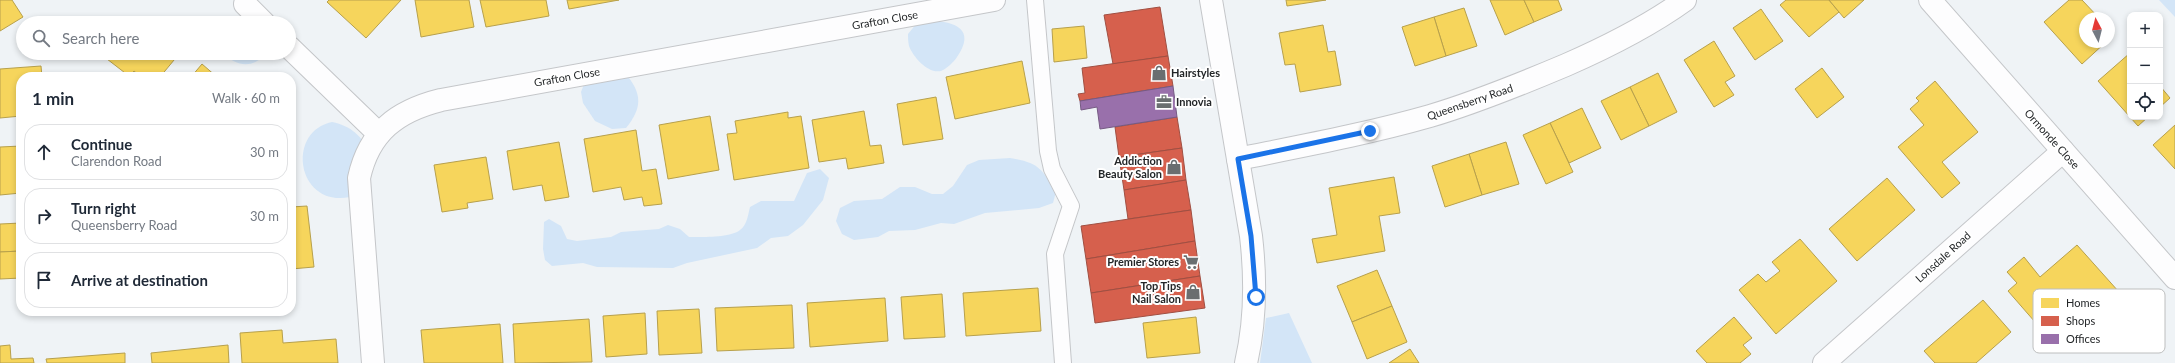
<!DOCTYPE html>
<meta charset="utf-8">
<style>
body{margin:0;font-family:Lato,sans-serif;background:#f2f2f3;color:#1f2937}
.controls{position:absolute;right:12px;top:12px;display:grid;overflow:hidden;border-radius:8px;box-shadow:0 2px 6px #0003}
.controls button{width:36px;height:36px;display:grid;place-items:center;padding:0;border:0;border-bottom:1px solid #e0e1e3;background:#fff;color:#1f2937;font:20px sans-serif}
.compass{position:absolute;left:2079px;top:12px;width:36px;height:36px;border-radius:50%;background:#fff;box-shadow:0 2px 6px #0003;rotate:353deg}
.stop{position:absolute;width:12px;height:12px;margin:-9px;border:3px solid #1a73e8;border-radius:50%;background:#fff}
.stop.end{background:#1a73e8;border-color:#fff;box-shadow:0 1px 4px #0008}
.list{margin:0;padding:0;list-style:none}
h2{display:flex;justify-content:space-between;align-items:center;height:52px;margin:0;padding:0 16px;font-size:17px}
h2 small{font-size:13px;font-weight:400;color:#747a83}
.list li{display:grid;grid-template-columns:26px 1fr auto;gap:12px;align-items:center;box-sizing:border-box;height:56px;margin:0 8px 8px;padding:0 8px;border:1px solid #e0e1e3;border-radius:16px}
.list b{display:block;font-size:15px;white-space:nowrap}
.list p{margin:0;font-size:13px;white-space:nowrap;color:#747a83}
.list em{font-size:13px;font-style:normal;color:#747a83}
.icon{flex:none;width:22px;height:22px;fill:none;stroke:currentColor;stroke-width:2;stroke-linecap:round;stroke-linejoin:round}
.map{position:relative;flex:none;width:2175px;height:363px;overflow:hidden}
.search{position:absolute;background:#fff;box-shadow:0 2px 6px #0003;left:16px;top:16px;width:280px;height:44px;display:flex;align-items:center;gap:10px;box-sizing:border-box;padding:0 14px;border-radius:22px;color:#747a83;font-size:15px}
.panel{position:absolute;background:#fff;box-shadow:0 2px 6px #0003;left:16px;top:72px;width:280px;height:244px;border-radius:16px}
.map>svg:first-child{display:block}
</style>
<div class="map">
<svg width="2175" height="363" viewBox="0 0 2175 363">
<rect width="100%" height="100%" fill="#eff3f6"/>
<g fill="#d3e5f7">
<polygon points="2159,0 2175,0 2175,17"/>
<path d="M930 21C956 21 976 30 957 57 954 62 946 69 941 71 928 74 913 57 909 46 908 42 908 37 908 34L917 23Z"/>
<path d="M223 53H266C254 69 236 67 223 53Z"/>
<path d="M625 73C642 93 643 107 626 128L612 129 595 121 583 103 581 92 586 79Z"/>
<path d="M332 122C352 126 360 136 371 152L350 197C297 208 285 132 332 122Z"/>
<path d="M1010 158C1039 163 1041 168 1056 192L1053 203 1039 208 985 213 954 224 941 223 915 230 889 231 878 237 854 240 842 234 836 221 840 208 854 201 882 199 900 187H915L932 194H943L953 186 967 165 979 160Z"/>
<path d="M820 169 829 178 823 200 803 225 788 236 771 238 757 248 687 263 673 268 597 267 583 263 552 266 545 260 543 249 544 222 549 219 561 226 567 239 577 241 611 237 621 232 659 229 668 225 680 229 689 237C701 237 730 238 740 230 747 225 748 215 750 207L761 201H794L807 173Z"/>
<polygon points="1289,313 1312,363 1260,363 1266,318"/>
</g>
<g fill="#f6d55c" stroke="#b7a04c">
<polygon points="0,0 12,0 23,17 0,31"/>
<polygon points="329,0 401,0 366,38 327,2"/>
<polygon points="415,0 469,0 474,27 421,37"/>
<polygon points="480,0 546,0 549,16 486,27"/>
<polygon points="567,0 619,0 569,9"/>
<polygon points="1286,0 1326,0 1287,6"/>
<polygon points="1490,0 1524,0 1534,22 1505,35"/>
<polygon points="1524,0 1558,0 1562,10 1534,22"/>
<polygon points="1786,0 1829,0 1839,12 1809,37 1780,5"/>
<polygon points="1829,0 1864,0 1844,18"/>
<polygon points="2069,0 2082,0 2099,18 2085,18 2085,42 2106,42 2082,64 2044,22"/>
<polygon points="1464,8 1477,46 1446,56 1434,17"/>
<polygon points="1761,9 1783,41 1755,60 1733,28"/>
<polygon points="1434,17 1446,56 1415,66 1402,27"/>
<polygon points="1323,25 1328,52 1335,51 1341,85 1300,92 1295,64 1285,65 1279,33"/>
<polygon points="1084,26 1087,58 1054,62 1052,29"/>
<polygon points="2109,29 2114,35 2109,40"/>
<polygon points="1714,41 1735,76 1725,82 1734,95 1714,107 1684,60"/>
<polygon points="112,53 177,53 179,54 160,77 141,77 134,71 129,76 107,59"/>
<polygon points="2130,53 2130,117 2148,117 2138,126 2098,81"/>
<polygon points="1022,61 1030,103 955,119 946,77"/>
<polygon points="202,64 217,77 191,77"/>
<polygon points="41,66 42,77 21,77 21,116 0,118 0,69"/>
<polygon points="1822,68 1844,97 1817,118 1795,89"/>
<polygon points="1658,73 1677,112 1649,126 1630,87"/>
<polygon points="1935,81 1978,132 1942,162 1960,183 1942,198 1898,147 1924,125 1910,109 1919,101 1916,98"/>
<polygon points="2160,86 2170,98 2160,107"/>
<polygon points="1630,87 1649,126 1621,140 1601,101"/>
<polygon points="936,97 943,139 903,145 897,104"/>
<polygon points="1582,108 1601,148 1569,163 1550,123"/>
<polygon points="864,111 870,146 881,145 884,163 848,169 846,158 819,162 812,120"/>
<polygon points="788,112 788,118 801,116 809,168 734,180 727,134 737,133 735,121"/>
<polygon points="710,116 719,170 668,179 659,125"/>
<polygon points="1550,123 1573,172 1546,184 1523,135"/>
<polygon points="2175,125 2175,169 2153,145"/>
<polygon points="636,130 642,171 656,169 662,204 644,206 642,197 624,200 621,187 593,192 584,139"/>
<polygon points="559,142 569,197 545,201 542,185 513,190 507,151"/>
<polygon points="1506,142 1519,184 1482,195 1469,154"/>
<polygon points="21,146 21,193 0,195 0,147"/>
<polygon points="1469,154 1482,195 1445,207 1432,166"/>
<polygon points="486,157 493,199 467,203 468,208 442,212 434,165"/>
<polygon points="291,160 294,192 291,192"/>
<polygon points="1394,177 1400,213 1379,216 1385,251 1317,263 1312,239 1337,235 1329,188"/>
<polygon points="1887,178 1915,210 1857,261 1829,229"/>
<polygon points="307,206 314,267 291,269 291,207"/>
<polygon points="21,223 21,251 0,252 0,224"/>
<polygon points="1800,239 1837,281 1776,334 1739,290 1758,274 1766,282 1780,271 1772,262"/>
<polygon points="2077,245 2119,292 2102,307 2087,290 2050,324 2042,316 2035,322 2008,291 2017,283 2007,272 2024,257 2040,277"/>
<polygon points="21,251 21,278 0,279 0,252"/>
<polygon points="1377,270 1392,306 1352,322 1337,286"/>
<polygon points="1038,288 1041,331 966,336 963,293"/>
<polygon points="942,294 945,337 904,339 901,297"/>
<polygon points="885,298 888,341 810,347 807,303"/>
<polygon points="1983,300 2011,332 1976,363 1935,363 1924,351"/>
<polygon points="792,305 794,348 717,351 715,308"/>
<polygon points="1392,306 1407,342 1367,359 1352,322"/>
<polygon points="699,309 702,353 659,355 657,311"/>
<polygon points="645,313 647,354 606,357 603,316"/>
<polygon points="1196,317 1200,353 1147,358 1143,323"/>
<polygon points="1734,317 1752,338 1743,345 1751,354 1740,363 1707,363 1696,351"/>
<polygon points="589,319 592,362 515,363 513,324"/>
<polygon points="500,324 503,363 424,363 421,330"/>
<polygon points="282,330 283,343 336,339 338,363 242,363 240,333"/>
<polygon points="10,345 11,359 33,358 34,363 0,363 0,346"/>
<polygon points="228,345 229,363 152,363 151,353"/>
<polygon points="1410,349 1419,363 1389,363"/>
<polygon points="125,353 125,363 47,363 46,359"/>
</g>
<g fill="#d6604d" stroke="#a04f42">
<polygon points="1160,7 1168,56 1113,64 1104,15"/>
<polygon points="1168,56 1173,86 1080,101 1078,94 1085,93 1082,68"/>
<polygon points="1177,117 1182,148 1119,157 1115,127"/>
<polygon points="1182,148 1186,180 1124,190 1119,157"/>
<polygon points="1186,180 1191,210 1128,219 1124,190"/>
<polygon points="1191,210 1195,241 1086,259 1081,226"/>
<polygon points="1195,241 1200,276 1091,293 1086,259"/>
<polygon points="1200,276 1205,308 1095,323 1091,293"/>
</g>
<polygon fill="#9970ab" stroke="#765a84" points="1173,86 1177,117 1100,129 1097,107 1081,110 1080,101"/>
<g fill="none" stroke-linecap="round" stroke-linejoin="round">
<defs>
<polyline id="service" points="1035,0 1048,151 1052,169 1071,206 1055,254 1063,363"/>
<g id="minor">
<path d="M1211 0 1251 236C1256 279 1256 320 1246 363"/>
<polyline points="1930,0 2175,278"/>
<polyline points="245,4 264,23"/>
<polyline points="289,47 379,134"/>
<path d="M1238 159C1302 146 1367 134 1430 116 1477 102 1521 84 1566 65 1607 47 1649 26 1685 0"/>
<path d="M373 363 359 178C369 132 397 111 441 100L994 0"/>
<polyline points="1824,363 2063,151"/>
</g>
</defs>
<use href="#service" stroke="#c4c6c9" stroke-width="18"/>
<use href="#minor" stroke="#c4c6c9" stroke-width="24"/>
<use href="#service" stroke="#fdfdfe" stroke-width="16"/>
<use href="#minor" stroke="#fdfdfe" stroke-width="22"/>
</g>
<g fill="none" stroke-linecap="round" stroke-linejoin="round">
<polyline stroke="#1a73e8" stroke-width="5" points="1256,297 1251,236 1238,159 1370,131"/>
</g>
<defs>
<symbol id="shop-bare" viewBox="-9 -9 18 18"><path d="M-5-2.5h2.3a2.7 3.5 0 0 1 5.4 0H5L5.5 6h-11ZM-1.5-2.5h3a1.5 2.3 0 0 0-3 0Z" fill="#6a6e70" stroke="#fff" stroke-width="2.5" paint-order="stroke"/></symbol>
<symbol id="office-bare" viewBox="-9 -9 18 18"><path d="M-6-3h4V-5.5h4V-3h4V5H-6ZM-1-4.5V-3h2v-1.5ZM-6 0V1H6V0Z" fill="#6a6e70" stroke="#fff" stroke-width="2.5" paint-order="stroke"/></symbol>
<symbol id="supermarket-bare" viewBox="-9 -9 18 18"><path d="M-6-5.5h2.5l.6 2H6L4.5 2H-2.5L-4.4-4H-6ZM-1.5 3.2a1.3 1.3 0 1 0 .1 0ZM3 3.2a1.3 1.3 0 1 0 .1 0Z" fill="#6a6e70" stroke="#fff" stroke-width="2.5" paint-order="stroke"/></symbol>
</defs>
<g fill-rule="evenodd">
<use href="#shop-bare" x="1148" y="62" width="22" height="22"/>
<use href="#office-bare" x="1153" y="91" width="22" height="22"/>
<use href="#shop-bare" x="1163" y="156" width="22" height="22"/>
<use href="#supermarket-bare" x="1180" y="251" width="22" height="22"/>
<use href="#shop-bare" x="1182" y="281" width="22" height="22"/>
</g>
<g text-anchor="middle" stroke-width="4" stroke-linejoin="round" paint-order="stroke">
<g font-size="11" fill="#232628" stroke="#fff">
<text transform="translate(885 20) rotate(-10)" y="4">Grafton Close</text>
<text transform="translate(567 77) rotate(-10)" y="4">Grafton Close</text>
<text transform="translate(1470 102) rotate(-19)" y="4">Queensberry Road</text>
<text transform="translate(2052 139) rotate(48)" y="4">Ormonde Close</text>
<text transform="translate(1943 257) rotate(-42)" y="4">Lonsdale Road</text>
</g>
<g font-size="11" font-weight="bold" fill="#232628" stroke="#fff" text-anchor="end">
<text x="1171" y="77" text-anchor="start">Hairstyles</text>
<text x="1176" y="106" text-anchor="start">Innovia</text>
<text x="1162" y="165">Addiction<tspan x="1162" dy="13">Beauty Salon</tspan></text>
<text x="1179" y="266">Premier Stores</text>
<text x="1181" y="290">Top Tips<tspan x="1181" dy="13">Nail Salon</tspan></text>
</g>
</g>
<rect x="2033" y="289" width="132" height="64" rx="6" fill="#fff" stroke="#bdbebe" stroke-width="1"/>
<rect x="2041" y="298" width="18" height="10" fill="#f6d55c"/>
<rect x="2041" y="316" width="18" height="10" fill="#d6604d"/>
<rect x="2041" y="334" width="18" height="10" fill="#9970ab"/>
<g font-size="11" fill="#232628">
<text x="2066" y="307">Homes</text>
<text x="2066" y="325">Shops</text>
<text x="2066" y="343">Offices</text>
</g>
</svg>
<div class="controls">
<button>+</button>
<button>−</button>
<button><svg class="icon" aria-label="locate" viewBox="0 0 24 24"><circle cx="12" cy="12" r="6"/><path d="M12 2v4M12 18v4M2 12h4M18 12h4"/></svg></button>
</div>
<svg class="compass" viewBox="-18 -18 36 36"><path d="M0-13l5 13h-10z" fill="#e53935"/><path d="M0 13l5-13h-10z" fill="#747a83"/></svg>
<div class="stop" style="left:1256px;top:297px"></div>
<div class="stop end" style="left:1370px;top:131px"></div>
<div class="search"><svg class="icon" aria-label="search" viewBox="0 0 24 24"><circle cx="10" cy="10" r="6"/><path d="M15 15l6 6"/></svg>Search here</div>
<section class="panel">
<h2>1 min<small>Walk · 60 m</small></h2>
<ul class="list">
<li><svg class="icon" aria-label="ahead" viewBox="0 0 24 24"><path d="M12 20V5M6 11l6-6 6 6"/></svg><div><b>Continue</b><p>Clarendon Road</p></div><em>30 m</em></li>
<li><svg class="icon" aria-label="right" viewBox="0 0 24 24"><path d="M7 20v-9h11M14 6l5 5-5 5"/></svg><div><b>Turn right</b><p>Queensberry Road</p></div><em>30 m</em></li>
<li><svg class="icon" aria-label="arrive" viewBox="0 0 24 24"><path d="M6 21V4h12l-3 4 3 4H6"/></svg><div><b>Arrive at destination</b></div></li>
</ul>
</section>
</div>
